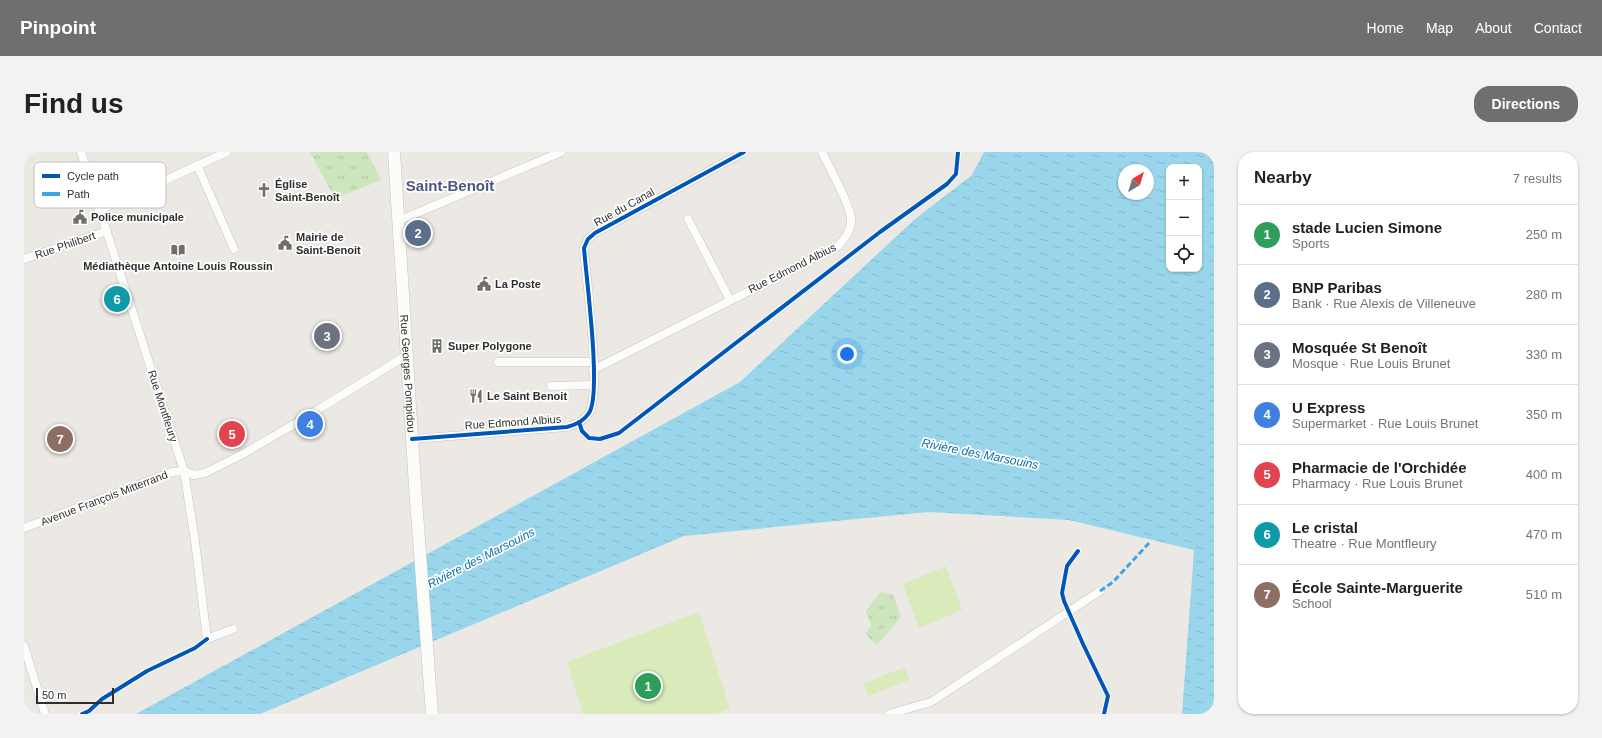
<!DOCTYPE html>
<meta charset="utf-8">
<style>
body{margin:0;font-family:Arial,sans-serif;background:#f2f2f2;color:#202124}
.controls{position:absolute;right:12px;top:12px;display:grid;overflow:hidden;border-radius:8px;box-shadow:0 1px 3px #0004}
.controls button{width:36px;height:36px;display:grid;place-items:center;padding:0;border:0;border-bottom:1px solid #e0e0e0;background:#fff;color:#202124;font:20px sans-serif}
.compass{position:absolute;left:1094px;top:12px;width:36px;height:36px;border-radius:50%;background:#fff;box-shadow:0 1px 3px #0004;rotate:38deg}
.scale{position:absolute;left:12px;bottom:10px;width:78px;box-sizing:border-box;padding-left:4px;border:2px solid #2e2e2e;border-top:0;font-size:11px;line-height:14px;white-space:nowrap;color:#2e2e2e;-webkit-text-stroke:3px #fff;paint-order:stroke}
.you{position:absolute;left:823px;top:202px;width:14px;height:14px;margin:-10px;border:3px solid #fff;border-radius:50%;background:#1a73e8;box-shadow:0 0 0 6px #1a73e833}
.badge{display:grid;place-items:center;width:26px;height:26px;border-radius:50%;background:#706f6e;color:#fff;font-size:13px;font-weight:700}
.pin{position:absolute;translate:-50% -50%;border:2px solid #fff;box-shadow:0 1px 4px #0006}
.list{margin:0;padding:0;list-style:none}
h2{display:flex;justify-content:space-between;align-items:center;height:52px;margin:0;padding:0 16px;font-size:17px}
h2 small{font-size:13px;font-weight:400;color:#757577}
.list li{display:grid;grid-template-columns:26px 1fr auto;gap:12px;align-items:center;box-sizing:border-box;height:60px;padding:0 16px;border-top:1px solid #e0e0e0}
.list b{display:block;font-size:15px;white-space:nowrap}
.list p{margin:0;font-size:13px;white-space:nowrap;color:#757577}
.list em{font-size:13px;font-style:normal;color:#757577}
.icon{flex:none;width:22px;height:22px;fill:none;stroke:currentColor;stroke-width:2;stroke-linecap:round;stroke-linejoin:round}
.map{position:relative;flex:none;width:1190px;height:562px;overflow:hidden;border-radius:16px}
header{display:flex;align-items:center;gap:24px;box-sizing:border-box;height:56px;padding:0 20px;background:#706f6e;color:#fff}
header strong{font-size:19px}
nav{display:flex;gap:22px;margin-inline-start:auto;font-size:14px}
.intro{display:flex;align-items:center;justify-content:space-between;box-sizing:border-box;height:96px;padding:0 24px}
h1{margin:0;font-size:28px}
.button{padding:10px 18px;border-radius:16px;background:#706f6e;color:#fff;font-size:14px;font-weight:700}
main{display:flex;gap:24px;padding:0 24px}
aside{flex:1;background:#fff;border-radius:16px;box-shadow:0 1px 3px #0004}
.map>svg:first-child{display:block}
</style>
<header>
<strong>Pinpoint</strong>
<nav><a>Home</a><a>Map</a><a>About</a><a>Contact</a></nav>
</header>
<div class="intro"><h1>Find us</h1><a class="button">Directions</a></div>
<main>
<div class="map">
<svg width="1190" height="562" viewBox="0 0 1190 562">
<defs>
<pattern id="park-tufts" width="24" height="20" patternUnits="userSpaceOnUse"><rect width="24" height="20" fill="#cee6be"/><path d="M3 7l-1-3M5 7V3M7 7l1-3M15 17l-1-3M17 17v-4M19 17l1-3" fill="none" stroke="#b1c6a4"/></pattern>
<pattern id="water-ripples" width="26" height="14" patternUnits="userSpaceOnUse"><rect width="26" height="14" fill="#99d6ec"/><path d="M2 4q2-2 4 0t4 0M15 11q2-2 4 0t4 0" fill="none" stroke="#84b8cb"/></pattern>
</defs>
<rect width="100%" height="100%" fill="#ece8e4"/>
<g fill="url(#park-tufts)">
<polygon points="286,0 343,0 357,28 311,47"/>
<polygon points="856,440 869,442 877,465 853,493 841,482 847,474 842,459"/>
</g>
<g fill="#d9eabb">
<polygon points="922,414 938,458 895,476 879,432"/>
<polygon points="675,460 706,557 693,562 559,562 543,510"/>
<polygon points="881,515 885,528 844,544 840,531"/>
</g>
<path fill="url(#water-ripples)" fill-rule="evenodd" d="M960 0H1190V562H1158L1170 398 1045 368 904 360 660 384 236 562H112L716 230 891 67 948 23ZM1145 15H1175V117H1145ZM1100 18H1124V42H1100Z"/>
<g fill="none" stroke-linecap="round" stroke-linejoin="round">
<defs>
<g id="street">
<polyline points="57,0 160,319 171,389 183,487 209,477"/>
<polyline points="173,13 210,97"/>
<polyline points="75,58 203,0"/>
<polyline points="664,67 706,148"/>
<polyline points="374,69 537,0"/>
<polyline points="0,107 83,79"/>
<polyline points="474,210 570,210"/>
<path d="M569 218 814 94C821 86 828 78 827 66 826 52 805 15 798 0"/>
<polyline points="527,234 570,233"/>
<path d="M388 287 543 275C551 273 560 269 565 261 578 241 562 125 560 96L564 87 571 81 720 0"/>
<polyline points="0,376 148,320 160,319 170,323 181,321 217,303 274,270 383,203"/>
<polyline points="0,494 21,562"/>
<polyline points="865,562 907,550 1076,439"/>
</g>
<g id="secondary">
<path id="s1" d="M370 0 391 334 408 562"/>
</g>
</defs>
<use href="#street" stroke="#c5c4c5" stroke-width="9"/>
<use href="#secondary" stroke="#c5c4c5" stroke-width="13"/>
<use href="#street" stroke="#fcfcfb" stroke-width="8"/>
<use href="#secondary" stroke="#fcfcfb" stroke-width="12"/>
<polyline stroke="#3ea3eb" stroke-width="3" stroke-dasharray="6 3" stroke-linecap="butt" points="1076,439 1089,430 1125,391"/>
<defs>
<g id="cycleway">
<polyline points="555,270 558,279 565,286 576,287 595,281 856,80 923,32 932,22 934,0"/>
<path d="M388 287 543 275C551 273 560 269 565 261 578 241 562 125 560 96L564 87 571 81 720 0"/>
<polyline points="1054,399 1043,414 1038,441 1040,449 1059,492 1084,544 1080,562"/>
<polyline points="58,562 65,559 78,547 123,519 171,496 183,487"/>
</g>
</defs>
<use href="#cycleway" stroke="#fff" stroke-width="6"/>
<use href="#cycleway" stroke="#0057b8" stroke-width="4"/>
</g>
<defs>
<symbol id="church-bare" viewBox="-9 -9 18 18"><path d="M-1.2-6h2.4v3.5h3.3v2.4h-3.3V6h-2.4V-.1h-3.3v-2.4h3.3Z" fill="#706f6e" stroke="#fff" stroke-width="2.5" paint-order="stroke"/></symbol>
<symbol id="civic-bare" viewBox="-9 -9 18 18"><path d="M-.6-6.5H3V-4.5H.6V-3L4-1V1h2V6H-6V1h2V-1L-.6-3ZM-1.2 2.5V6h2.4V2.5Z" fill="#706f6e" stroke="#fff" stroke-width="2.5" paint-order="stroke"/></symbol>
<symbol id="library-bare" viewBox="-9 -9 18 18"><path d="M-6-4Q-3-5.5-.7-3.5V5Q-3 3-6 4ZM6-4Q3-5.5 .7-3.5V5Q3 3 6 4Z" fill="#706f6e" stroke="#fff" stroke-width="2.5" paint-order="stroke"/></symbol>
<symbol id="building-bare" viewBox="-9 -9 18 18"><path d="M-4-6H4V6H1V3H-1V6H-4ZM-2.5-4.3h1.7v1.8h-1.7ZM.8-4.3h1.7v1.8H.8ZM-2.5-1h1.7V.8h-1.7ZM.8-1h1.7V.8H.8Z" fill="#706f6e" stroke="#fff" stroke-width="2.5" paint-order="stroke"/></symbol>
<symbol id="restaurant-bare" viewBox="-9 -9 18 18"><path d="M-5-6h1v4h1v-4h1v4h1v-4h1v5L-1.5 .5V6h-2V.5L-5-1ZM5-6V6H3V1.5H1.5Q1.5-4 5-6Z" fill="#706f6e" stroke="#fff" stroke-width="2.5" paint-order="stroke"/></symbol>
</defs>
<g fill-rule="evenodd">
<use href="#church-bare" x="230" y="28" width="20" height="20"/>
<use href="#civic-bare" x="46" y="55" width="20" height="20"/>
<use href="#civic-bare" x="251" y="81" width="20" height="20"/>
<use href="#library-bare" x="144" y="88" width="20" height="20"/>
<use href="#civic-bare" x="450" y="122" width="20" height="20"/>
<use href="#building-bare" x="403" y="184" width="20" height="20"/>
<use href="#restaurant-bare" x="442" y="234" width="20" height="20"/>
</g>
<g text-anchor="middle" stroke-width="3.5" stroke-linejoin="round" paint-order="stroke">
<g font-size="11" font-weight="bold" fill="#2e2e2e" stroke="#fff" text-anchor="start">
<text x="251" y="36">Église<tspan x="251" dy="13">Saint-Benoît</tspan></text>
<text x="67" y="69">Police municipale</text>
<text x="272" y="89">Mairie de<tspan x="272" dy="13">Saint-Benoit</tspan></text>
<text x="154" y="118" text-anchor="middle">Médiathèque Antoine Louis Roussin</text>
<text x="471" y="136">La Poste</text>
<text x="424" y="198">Super Polygone</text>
<text x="463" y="248">Le Saint Benoit</text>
</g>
<g font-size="11" fill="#2e2e2e" stroke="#fff">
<text transform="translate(600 55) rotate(-29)" y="4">Rue du Canal</text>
<text transform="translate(41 93) rotate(-19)" y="4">Rue Philibert</text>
<text transform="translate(768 116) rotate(-27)" y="4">Rue Edmond Albius</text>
<text dy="4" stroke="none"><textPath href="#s1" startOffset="222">Rue Georges Pompidou</textPath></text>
<text transform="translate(139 254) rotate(72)" y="4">Rue Montfleury</text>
<text transform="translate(489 270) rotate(-4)" y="4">Rue Edmond Albius</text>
<text transform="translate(80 346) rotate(-21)" y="4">Avenue François Mitterrand</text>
</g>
<g font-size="12" font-style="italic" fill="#0d6fa3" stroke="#fff">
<text transform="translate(956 302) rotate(11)" y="4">Rivière des Marsouins</text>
<text transform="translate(457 406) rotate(-27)" y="4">Rivière des Marsouins</text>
</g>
<g font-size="15" font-weight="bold" fill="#4d5680" stroke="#fff">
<text x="426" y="39">Saint-Benoît</text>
</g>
</g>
<rect x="10" y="10" width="132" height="46" rx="6" fill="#fff" stroke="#c0c0c0" stroke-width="1"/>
<rect x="18" y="22" width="18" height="4" fill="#0057b8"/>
<rect x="18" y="40" width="18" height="4" fill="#3ea3eb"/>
<g font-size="11" fill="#2e2e2e">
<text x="43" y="28">Cycle path</text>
<text x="43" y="46">Path</text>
</g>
</svg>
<div class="controls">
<button>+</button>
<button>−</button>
<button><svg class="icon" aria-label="locate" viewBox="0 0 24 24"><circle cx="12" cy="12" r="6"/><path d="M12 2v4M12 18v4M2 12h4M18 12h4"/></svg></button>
</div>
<svg class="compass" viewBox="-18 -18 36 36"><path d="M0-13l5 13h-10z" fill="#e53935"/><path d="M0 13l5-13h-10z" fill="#757577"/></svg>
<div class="scale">50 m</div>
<div class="you"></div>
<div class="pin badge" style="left:624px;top:534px;background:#2e9e5b">1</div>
<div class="pin badge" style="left:394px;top:81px;background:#5c6f8a">2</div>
<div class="pin badge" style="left:303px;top:184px;background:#6b7280">3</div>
<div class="pin badge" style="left:286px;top:272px;background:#3f7fe0">4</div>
<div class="pin badge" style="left:208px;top:282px;background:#e0444e">5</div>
<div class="pin badge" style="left:93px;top:147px;background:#0f9aa8">6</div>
<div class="pin badge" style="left:36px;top:287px;background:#8d6e63">7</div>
</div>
<aside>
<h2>Nearby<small>7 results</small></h2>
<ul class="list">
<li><span class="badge" style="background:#2e9e5b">1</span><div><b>stade Lucien Simone</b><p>Sports</p></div><em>250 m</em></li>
<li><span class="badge" style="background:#5c6f8a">2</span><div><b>BNP Paribas</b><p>Bank · Rue Alexis de Villeneuve</p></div><em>280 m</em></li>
<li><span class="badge" style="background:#6b7280">3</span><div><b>Mosquée St Benoît</b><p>Mosque · Rue Louis Brunet</p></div><em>330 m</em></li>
<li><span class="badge" style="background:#3f7fe0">4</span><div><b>U Express</b><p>Supermarket · Rue Louis Brunet</p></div><em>350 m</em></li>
<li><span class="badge" style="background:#e0444e">5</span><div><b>Pharmacie de l'Orchidée</b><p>Pharmacy · Rue Louis Brunet</p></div><em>400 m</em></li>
<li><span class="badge" style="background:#0f9aa8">6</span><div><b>Le cristal</b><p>Theatre · Rue Montfleury</p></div><em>470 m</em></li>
<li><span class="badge" style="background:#8d6e63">7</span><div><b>École Sainte-Marguerite</b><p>School</p></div><em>510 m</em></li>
</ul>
</aside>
</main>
